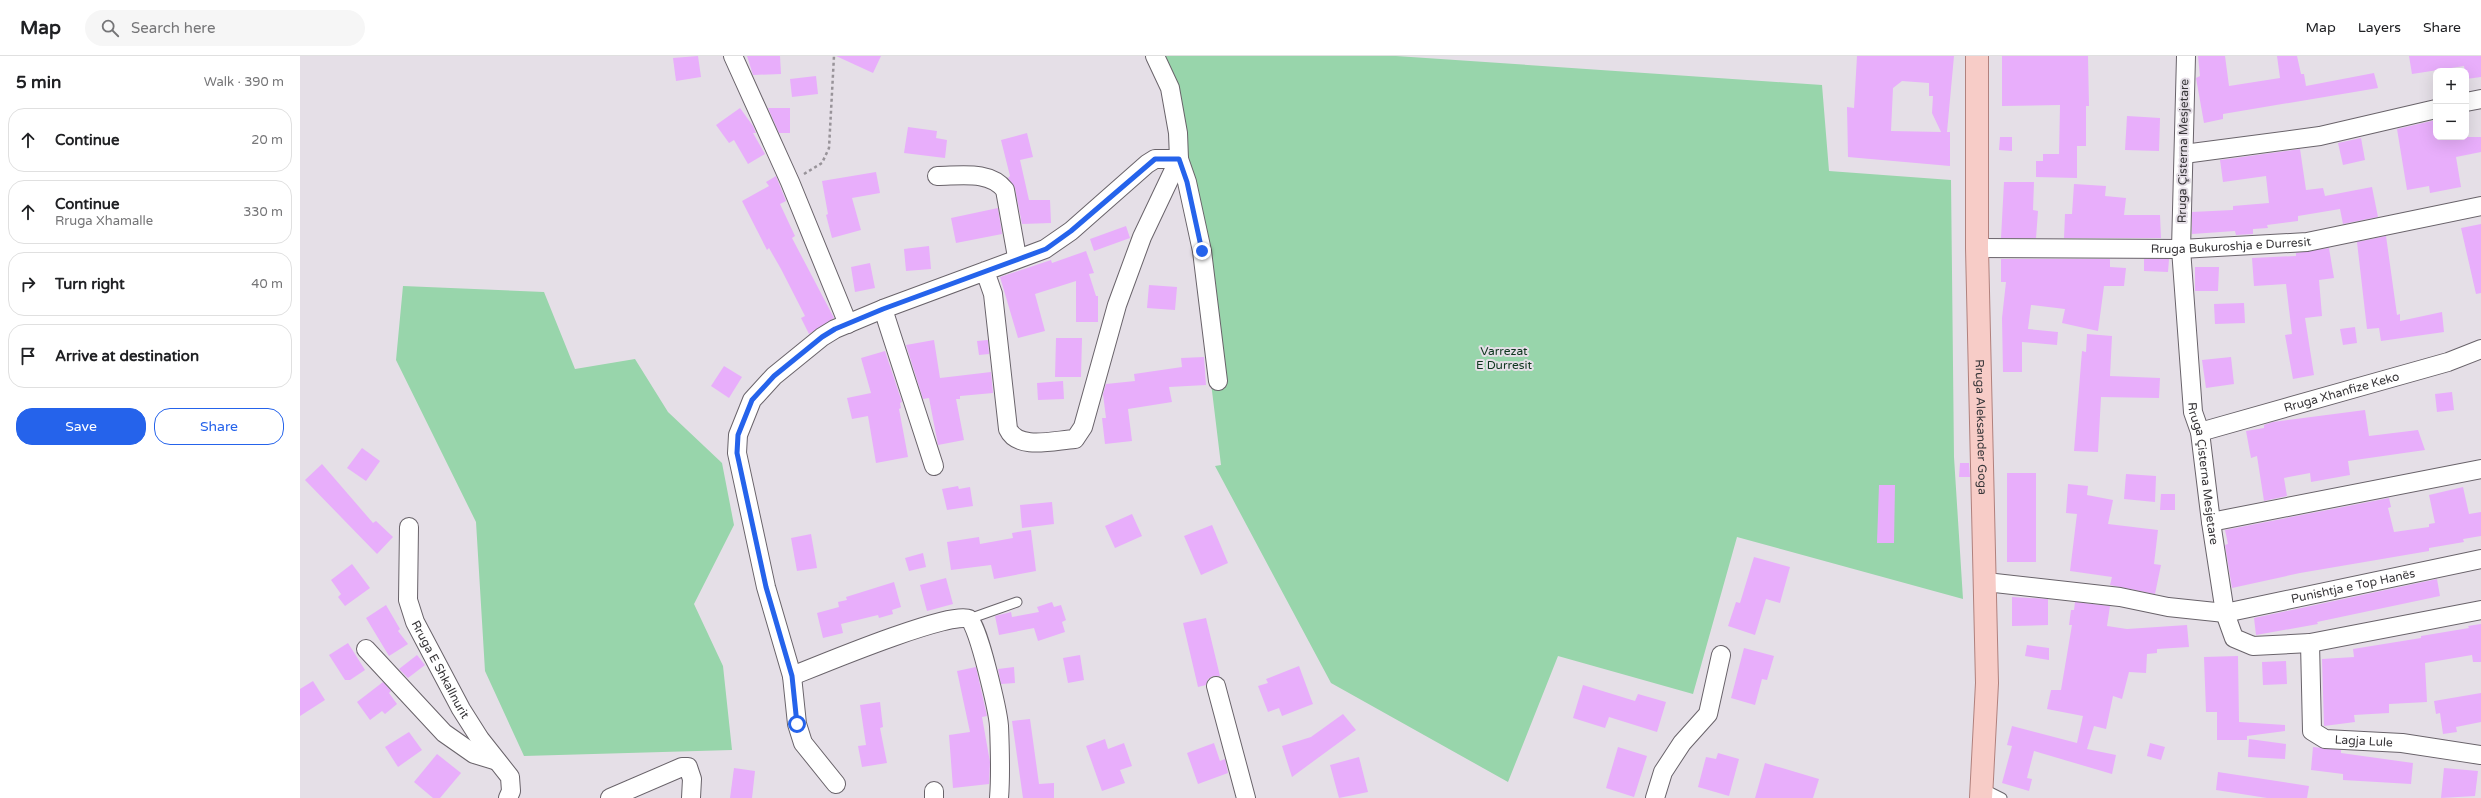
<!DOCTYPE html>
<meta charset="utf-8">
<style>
body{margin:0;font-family:"Varela Round",sans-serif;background:#f6f6f6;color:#202124}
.controls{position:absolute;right:12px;top:12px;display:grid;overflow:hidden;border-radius:8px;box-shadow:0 4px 16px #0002}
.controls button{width:36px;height:36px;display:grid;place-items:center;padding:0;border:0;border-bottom:1px solid #e0e0e0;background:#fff;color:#202124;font:20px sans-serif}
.stop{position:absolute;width:12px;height:12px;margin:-9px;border:3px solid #2563eb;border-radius:50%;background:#fff}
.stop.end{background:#2563eb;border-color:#fff;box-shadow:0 1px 4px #0008}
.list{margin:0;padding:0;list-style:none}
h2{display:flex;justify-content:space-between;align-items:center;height:52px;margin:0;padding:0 16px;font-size:17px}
h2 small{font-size:13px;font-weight:400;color:#757577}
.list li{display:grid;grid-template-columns:26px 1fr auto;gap:12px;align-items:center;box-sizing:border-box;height:64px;margin:0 8px 8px;padding:0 8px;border:1px solid #e0e0e0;border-radius:16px}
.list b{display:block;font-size:15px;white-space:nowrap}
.list p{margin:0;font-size:13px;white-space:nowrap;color:#757577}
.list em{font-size:13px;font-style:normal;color:#757577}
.actions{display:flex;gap:8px;padding:12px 16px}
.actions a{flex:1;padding:9px 0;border:1px solid #2563eb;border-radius:16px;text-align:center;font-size:14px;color:#2563eb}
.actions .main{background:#2563eb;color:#fff}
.icon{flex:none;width:22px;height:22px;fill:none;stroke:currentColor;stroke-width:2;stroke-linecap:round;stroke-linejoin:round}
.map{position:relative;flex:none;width:2181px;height:742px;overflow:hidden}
header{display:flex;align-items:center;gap:24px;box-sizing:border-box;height:56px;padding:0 20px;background:#fff;border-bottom:1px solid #e0e0e0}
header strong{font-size:19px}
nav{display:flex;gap:22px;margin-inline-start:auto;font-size:14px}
.search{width:280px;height:36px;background:#f6f6f6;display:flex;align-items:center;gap:10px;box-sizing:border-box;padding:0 14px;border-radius:22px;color:#757577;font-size:15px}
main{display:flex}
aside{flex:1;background:#fff}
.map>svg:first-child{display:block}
</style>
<header>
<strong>Map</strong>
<div class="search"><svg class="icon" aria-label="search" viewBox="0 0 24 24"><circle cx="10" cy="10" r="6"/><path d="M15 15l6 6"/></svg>Search here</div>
<nav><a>Map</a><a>Layers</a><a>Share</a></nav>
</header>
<main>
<aside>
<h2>5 min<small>Walk · 390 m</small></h2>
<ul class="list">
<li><svg class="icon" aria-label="ahead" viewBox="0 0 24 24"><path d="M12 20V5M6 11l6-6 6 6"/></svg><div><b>Continue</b></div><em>20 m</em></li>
<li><svg class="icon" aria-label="ahead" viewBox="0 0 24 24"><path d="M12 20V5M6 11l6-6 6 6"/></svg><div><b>Continue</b><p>Rruga Xhamalle</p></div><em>330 m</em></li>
<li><svg class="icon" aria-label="right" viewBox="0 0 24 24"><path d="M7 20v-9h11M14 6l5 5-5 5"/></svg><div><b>Turn right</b></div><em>40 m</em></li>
<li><svg class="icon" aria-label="arrive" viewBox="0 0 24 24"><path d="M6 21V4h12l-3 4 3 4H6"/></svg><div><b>Arrive at destination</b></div></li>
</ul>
<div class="actions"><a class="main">Save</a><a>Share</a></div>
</aside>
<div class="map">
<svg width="2181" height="742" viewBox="0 0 2181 742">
<rect width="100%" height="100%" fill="#e5dfe7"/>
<g fill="#98d5ab">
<polygon points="866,0 1096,0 1522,29 1529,115 1651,124 1654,401 1663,543 1437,481 1393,638 1258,600 1208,726 1031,627 915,410 921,409 884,104"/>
<polygon points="103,230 244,236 275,313 335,303 368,356 422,407 434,469 394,548 423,610 432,694 224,700 185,615 176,466 96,304"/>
</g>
<g fill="#e8aefb" fill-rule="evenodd">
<polygon points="398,0 401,21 376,25 373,2"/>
<polygon points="447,0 480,0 481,18 453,19"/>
<polygon points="536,0 581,0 573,17"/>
<path d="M1557 0H1654L1647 76H1650V110L1548 101 1547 51 1554 52ZM1602 25 1629 27V40H1633L1632 57 1641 76 1591 75 1593 32Z"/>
<polygon points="1702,0 1788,0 1789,50 1786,50 1786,90 1777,90 1777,122 1736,121 1736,105 1743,105 1743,98 1759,98 1760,49 1702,50"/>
<polygon points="1898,0 1925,0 1929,30 1980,22 1977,0 1997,0 2001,18 2004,18 2006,30 2074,17 2078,32 1923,58 1923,63 1904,67 1896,22 1900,20"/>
<polygon points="2109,0 2181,0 2181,21 2166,23 2164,10 2112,18"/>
<polygon points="516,20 518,38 492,41 490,23"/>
<polygon points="440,52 453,70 456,77 453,77 465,98 448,108 434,84 429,87 416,69"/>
<polygon points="468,52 490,52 490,77 479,77"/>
<polygon points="1827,60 1860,62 1859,95 1825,94"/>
<polygon points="2136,64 2136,81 2181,81 2181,96 2156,101 2161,131 2130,137 2129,130 2107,134 2097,73"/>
<polygon points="608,71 637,75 636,82 647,84 645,102 604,97"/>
<polygon points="727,77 733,101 720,104 729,144 750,144 751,167 722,168 715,132 708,122 710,120 701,84"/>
<polygon points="1700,81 1712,81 1712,95 1699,94"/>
<polygon points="2061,82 2065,104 2043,109 2038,87"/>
<polygon points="2000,93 2006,134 2023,132 2025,140 2072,131 2078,161 2043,168 2040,153 1998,160 1998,165 1967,169 1968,172 1953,173 1953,178 1936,179 1935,175 1892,178 1892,156 1933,154 1933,150 1969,147 1966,120 1923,126 1920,104"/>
<polygon points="576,116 580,137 552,142 561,174 532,182 526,159 528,158 522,125"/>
<polygon points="476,120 486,145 480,148 495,180 492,182 534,262 509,278 501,262 505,260 481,213 469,192 467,194 442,145 469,130 466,126"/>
<polygon points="1704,126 1734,126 1733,154 1738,155 1736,182 1701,182"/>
<polygon points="1774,128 1806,130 1805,140 1826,142 1824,159 1860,159 1861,182 1764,182 1765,158 1772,158"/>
<polygon points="698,152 702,178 656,187 651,162"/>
<polygon points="2181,168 2181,237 2176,238 2161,172"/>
<polygon points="826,170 830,182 794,195 790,183"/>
<polygon points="2086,180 2097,259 2100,258 2100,265 2142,256 2144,276 2081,285 2079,272 2067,273 2057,186"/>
<polygon points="629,190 631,213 606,215 604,193"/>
<polygon points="2029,192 2034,222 2019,224 2022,260 2005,262 2014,319 1993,323 1985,279 1992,278 1986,228 1954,230 1952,202 1996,200 1996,197"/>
<polygon points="786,195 794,217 789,218 796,240 798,240 798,266 776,266 776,225 735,238 745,275 718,282 700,221 751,204 752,207"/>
<polygon points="1701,203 1810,203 1810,211 1826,212 1824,230 1804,230 1798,275 1762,267 1765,253 1731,249 1728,273 1758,276 1757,289 1722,286 1722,316 1703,316 1702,262 1706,226 1701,226"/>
<polygon points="1844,203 1869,203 1868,216 1844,215"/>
<polygon points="570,207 575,232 555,236 551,211"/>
<polygon points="1895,211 1919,211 1918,235 1895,235"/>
<polygon points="849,229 877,231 875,254 847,252"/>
<polygon points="1944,247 1945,267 1915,268 1914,248"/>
<polygon points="2055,271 2057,287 2043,289 2040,273"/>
<polygon points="1787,278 1812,280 1810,320 1860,322 1859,342 1801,341 1798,396 1774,395 1782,295 1786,296"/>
<polygon points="756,282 782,282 781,321 755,321"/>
<polygon points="634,284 640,322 691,316 693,337 660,340 660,343 656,343 664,384 638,389 629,342 623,343 606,289"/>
<polygon points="688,284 689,298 679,299 677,285"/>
<polygon points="585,295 602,346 600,347 601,352 599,353 608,401 576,407 568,360 552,363 547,342 571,337 561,302"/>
<polygon points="904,301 906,329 869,331 872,346 828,353 832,385 805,388 802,362 806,362 803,338 806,328 835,325 834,318 882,311 881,302"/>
<polygon points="1931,301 1934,328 1906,332 1902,304"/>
<polygon points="424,310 442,321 429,342 411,330"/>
<polygon points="763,325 764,343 738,344 737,327"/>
<polygon points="2152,336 2154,354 2137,356 2135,338"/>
<polygon points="2065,354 2069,380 2118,374 2125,394 2048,405 2050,419 2011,426 2010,417 1984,422 1987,440 1964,445 1957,400 1951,402 1946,375 1964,372 1964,369 1973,366"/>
<polygon points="62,392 80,405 66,425 47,412"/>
<polygon points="1660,407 1669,407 1670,421 1659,421"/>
<polygon points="22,408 73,467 76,465 93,481 77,498 5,424"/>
<rect x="1707" y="417" width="29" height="89"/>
<polygon points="1826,418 1856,420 1855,446 1824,443"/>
<polygon points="1768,428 1788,430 1787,439 1813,444 1808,468 1858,474 1854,508 1861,509 1855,538 1810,529 1812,521 1770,515 1777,458 1766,457"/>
<polygon points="1579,429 1595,429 1594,487 1577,487"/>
<polygon points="658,430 659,433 670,431 673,450 647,454 642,433"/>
<polygon points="2163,431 2169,458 2181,456 2181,480 2163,483 2164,486 2129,492 2129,495 2000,517 1932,532 1925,489 1928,488 1925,474 2089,442 2091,451 2088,452 2094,476 2129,471 2129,468 2135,467 2129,439"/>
<polygon points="1861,438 1875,438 1875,454 1860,454"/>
<polygon points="752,446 754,468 722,472 720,449"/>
<polygon points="832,458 842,480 815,492 805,470"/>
<polygon points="912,469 928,507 901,519 884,480"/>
<polygon points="731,474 736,515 694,523 691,509 651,514 647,486 679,481 680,488 713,482 712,477"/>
<polygon points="511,478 517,512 497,515 491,482"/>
<polygon points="623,497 626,511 609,515 605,502"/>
<polygon points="1454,501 1490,511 1480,547 1466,543 1455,579 1428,570 1436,546 1440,547"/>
<polygon points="52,508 70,532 45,550 38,541 41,538 31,524"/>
<polygon points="646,522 653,548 627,555 620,529"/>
<polygon points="2137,523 2140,540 2017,566 2018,568 1956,579 1954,562"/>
<polygon points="594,526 601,551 592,554 593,558 579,562 578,559 541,568 543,577 523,582 517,557 539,551 538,546 547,544 546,541"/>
<polygon points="1712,541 1748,543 1748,569 1712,570"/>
<polygon points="752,546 754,551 761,549 766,564 762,566 765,576 738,585 734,572 699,579 695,560 711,556 712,561 739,556 737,551"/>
<polygon points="1775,546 1810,550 1807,570 1827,573 1887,569 1889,591 1857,593 1857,597 1847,598 1846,617 1829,616 1822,643 1813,640 1806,673 1794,670 1787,693 1816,699 1812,718 1734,695 1727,722 1732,723 1729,735 1702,727 1712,690 1707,689 1712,670 1777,687 1783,660 1747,653 1751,634 1761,634 1772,569 1769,569 1771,554 1774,554"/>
<polygon points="86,549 100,573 98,575 108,588 89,600 66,562"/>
<polygon points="906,562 920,620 913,620 908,623 906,629 898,631 883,567"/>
<polygon points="2181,568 2181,606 2173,606 2172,599 2125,607 2127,646 2089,648 2089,657 2054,659 2055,666 2024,670 2022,603 2054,601 2053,593 2121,582 2121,580 2169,572 2168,570"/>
<polygon points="48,587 65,614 50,624 45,624 29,599"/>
<polygon points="1727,589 1749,592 1749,604 1725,600"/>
<polygon points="1444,592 1474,600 1467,624 1462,623 1455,649 1431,642"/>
<polygon points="117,599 125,609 108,622 99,613"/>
<polygon points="780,599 784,624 768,627 763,602"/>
<polygon points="1938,600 1939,666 1985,669 1985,675 1947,680 1947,684 1917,684 1917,656 1906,656 1904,601"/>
<polygon points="1986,605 1987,628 1963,629 1962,606"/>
<polygon points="999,610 1013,648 982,660 979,652 968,656 958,630 968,627 966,623"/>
<polygon points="676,611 687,660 682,661 690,706 689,728 653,732 649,679 670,676 657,615"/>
<polygon points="714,611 715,627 701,628 698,613"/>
<polygon points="13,625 25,644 0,660 0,633"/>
<polygon points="83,626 91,635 89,637 97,648 85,658 82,655 70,664 57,646"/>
<polygon points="1283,629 1335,645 1338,638 1366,646 1357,676 1309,661 1305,672 1273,662"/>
<polygon points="2181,637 2181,666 2156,671 2157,676 2143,678 2140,657 2136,658 2134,645"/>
<polygon points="580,646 583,671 580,672 587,707 562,711 558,690 566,689 560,649"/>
<polygon points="1043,658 1056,674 992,721 982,690 1011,681"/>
<polygon points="730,663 739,728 754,727 754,742 723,742 712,665"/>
<polygon points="109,676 122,694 98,711 85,691"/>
<polygon points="805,683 808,693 824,687 832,710 820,714 825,727 802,735 786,690"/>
<polygon points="1949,683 1986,688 1985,703 1948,701"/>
<polygon points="914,687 920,705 925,703 928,717 898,728 887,697"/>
<polygon points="1850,687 1865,691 1861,704 1847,700"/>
<polygon points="1318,691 1347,700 1334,741 1306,732"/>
<polygon points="2013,691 2041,694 2041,697 2113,707 2111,728 2043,724 2043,718 2011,714"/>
<polygon points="1418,697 1439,703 1429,740 1398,731 1406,701 1416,703"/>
<polygon points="137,698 161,717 140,742 133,742 114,726"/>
<polygon points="1059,701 1068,736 1039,742 1030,709"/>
<polygon points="1465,707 1519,723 1513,742 1455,742"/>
<polygon points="434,712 455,715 452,742 430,742"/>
<polygon points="2144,712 2178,715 2175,740 2141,742"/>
<polygon points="1918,716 2009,730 2007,742 1967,742 1916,734"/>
</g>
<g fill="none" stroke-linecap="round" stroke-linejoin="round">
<defs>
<g id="service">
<polyline points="669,563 717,546"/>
<polyline points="1682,732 1702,742"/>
</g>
<g id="minor">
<polyline points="433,0 490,126 548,268"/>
<polyline points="855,0 870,32 878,77 879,103 887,126 902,195 918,325"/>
<path id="s1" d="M1886 0 1881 193 1893 356 1900 376 1911 466 1925 557 1934 582 1953 590 2010 587 2181 554"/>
<polyline points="2166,46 2181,43"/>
<polyline points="1884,98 2020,80 2136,53"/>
<path d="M637 120C660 120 690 114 705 134L717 201"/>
<path id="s2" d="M1677 192 1881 193 2007 186 2181 150"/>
<polyline points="583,253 634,410"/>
<path id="s3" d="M1900 376 2148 306 2181 293"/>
<polyline points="1911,466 2181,413"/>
<path id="s4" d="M109 471 108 544 115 566 161 653 180 683 210 721 211 735 208 742"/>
<path id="s5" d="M1686 526 1820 541 1868 551 1925 557 2181 503"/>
<path id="s6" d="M2010 587 2012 675 2025 683 2102 687 2181 699"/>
<polyline points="66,593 144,677 174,698 197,705"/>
<path d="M492 620C517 610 651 554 669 563 678 568 698 656 699 670 700 694 701 718 699 742"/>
<polyline points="916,630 946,742"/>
<path d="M536 728 503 687 497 668 492 620 466 531 437 397 438 379 452 344 474 320 522 281 535 273 583 253 745 193 771 175 847 108 855 103H879L842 181 817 249 783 371 775 383C755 384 718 395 708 373L693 238 685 215"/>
<polyline points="310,742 382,711 388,711 392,723 391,742"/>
<polyline points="634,742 634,735"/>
<polyline points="1355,742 1363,716 1382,687 1408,658 1421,599"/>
</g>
<g id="primary">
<path id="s7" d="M1677 0V192L1687 627 1681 742"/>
</g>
</defs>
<use href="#service" stroke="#69636a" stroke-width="11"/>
<use href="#minor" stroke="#69636a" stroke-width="20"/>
<use href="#primary" stroke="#b1817d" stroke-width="24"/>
<polyline stroke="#989399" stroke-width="2.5" stroke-dasharray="3 3" stroke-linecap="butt" points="504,118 522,107 529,92 534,0"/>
<use href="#service" stroke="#fff" stroke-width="9"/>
<use href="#minor" stroke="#fff" stroke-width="18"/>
<use href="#primary" stroke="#f7ccc7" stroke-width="22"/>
</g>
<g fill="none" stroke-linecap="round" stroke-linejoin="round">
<polyline stroke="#2563eb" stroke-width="5" points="497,668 492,620 466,531 437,397 438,379 452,344 474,320 522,281 535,273 583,253 746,193 771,175 855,103 879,103 887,126 902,195"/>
</g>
<g text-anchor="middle" stroke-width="4" stroke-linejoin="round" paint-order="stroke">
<g font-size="12" fill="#383639" stroke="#e5dfe7">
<text transform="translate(1883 95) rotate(-89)" y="4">Rruga Çisterna Mesjetare</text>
<text dy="4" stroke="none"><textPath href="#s2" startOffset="254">Rruga Bukuroshja e Durresit</textPath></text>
<text dy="4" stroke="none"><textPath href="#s3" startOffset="147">Rruga Xhanfize Keko</textPath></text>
<text dy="4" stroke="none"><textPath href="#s7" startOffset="371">Rruga Aleksander Goga</textPath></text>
<text dy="4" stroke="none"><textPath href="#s1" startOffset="419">Rruga Çisterna Mesjetare</textPath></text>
<text dy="4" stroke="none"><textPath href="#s5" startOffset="372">Punishtja e Top Hanës</textPath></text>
<text dy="4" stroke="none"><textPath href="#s4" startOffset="150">Rruga E Shkallnurit</textPath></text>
<text dy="4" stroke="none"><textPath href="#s6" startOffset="142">Lagja Lule</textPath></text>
</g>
<g font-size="12" fill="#0e351e" stroke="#e5dfe7">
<text x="1204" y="299">Varrezat<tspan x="1204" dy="14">E Durresit</tspan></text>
</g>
</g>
</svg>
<div class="controls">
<button>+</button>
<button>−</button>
</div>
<div class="stop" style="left:497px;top:668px"></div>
<div class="stop end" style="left:902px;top:195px"></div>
</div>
</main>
